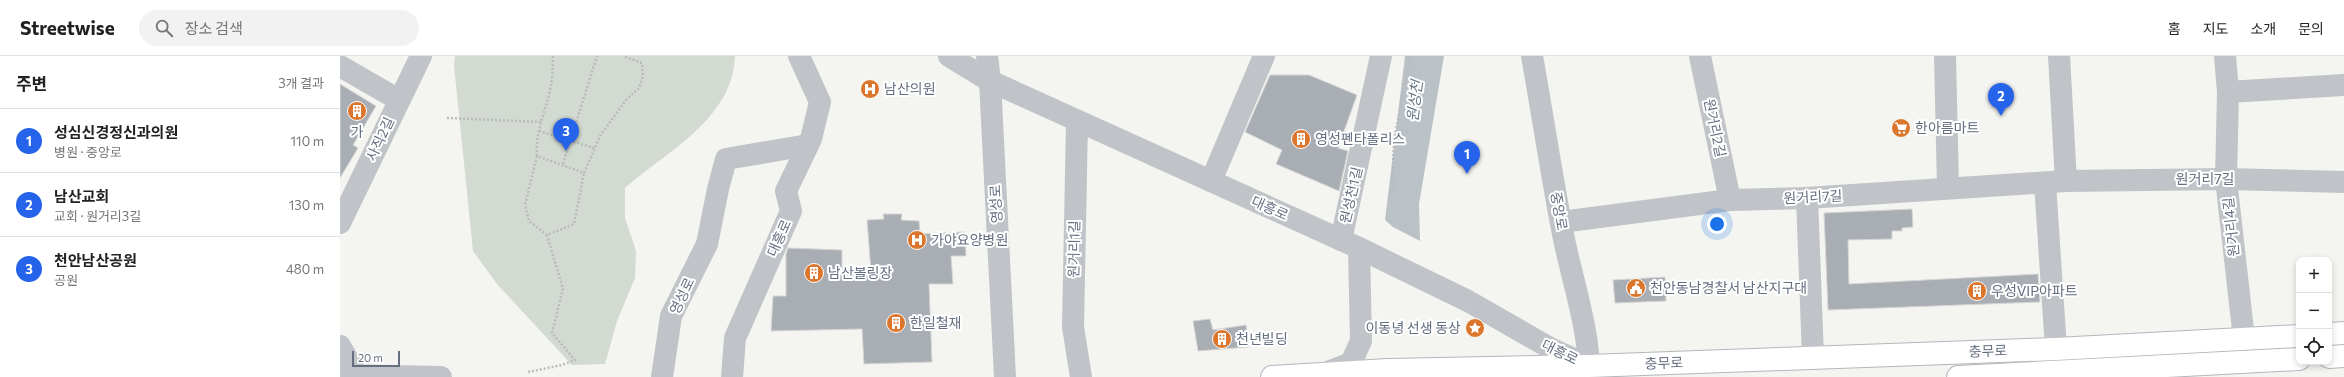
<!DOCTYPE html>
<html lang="ko">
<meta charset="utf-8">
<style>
body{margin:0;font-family:Commissioner,"Noto Sans KR",sans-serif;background:#f2f2f2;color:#222}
.controls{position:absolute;right:12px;bottom:12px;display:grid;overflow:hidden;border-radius:8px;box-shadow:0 2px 6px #0003}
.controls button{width:36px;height:36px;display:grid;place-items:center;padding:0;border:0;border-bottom:1px solid #e0e0e0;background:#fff;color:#222;font:20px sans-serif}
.scale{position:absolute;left:12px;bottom:10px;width:48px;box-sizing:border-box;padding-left:4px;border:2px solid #656f81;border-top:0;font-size:11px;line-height:14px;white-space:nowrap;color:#656f81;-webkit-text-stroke:3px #fff;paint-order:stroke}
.you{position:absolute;left:1377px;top:168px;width:14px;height:14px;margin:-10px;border:3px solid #fff;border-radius:50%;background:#1a73e8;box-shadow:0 0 0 6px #1a73e833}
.badge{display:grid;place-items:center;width:26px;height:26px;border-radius:50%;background:#2563eb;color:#fff;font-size:13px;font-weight:700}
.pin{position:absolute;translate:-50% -33px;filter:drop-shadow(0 1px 2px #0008)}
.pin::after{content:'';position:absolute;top:21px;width:14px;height:12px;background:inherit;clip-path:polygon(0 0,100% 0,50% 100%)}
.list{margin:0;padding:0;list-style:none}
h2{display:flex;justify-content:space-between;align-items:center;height:52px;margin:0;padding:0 16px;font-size:17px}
h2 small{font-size:13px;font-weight:400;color:#767676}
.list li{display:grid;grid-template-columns:26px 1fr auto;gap:12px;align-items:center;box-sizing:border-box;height:64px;padding:0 16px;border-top:1px solid #e0e0e0}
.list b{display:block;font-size:15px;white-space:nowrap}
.list p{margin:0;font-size:13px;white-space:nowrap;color:#767676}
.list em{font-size:13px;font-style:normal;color:#767676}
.icon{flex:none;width:22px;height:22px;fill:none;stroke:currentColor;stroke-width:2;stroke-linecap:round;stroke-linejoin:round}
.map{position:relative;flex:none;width:2004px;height:321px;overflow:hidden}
header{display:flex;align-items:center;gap:24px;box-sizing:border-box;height:56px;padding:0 20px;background:#fff;border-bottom:1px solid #e0e0e0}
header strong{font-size:19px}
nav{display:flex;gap:22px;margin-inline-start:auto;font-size:14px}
.search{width:280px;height:36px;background:#f2f2f2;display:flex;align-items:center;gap:10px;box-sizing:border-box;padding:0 14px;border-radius:22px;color:#767676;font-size:15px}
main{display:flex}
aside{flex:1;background:#fff}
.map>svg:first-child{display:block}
</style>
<header>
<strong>Streetwise</strong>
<div class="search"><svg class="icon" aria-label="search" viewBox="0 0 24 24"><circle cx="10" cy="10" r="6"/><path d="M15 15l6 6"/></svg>장소 검색</div>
<nav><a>홈</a><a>지도</a><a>소개</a><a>문의</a></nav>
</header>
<main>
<aside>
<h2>주변<small>3개 결과</small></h2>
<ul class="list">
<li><span class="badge">1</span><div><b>성심신경정신과의원</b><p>병원 · 중앙로</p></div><em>110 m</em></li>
<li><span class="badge">2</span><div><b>남산교회</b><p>교회 · 원거리3길</p></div><em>130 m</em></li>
<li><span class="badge">3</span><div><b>천안남산공원</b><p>공원</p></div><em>480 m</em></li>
</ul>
</aside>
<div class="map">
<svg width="2004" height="321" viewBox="0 0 2004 321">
<rect width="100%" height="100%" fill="#f4f5f1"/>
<path fill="#d3dad1" d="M115 0H395C393 63 326 96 285 132V162L296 195 295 222 277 265 265 308 232 309 157 228 133 195 114 10Z"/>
<polygon fill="#bac2c8" points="1065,0 1104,0 1079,148 1080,185 1053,171 1045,164"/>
<g fill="#a9aeb5" stroke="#d6d6d4">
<polygon points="930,19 969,19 1017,39 998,92 1008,95 999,135 936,108 942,94 905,76"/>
<polygon points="0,28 36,50 13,89 18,92 0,122"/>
<polygon points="1572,153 1573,171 1562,172 1562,175 1552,175 1552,183 1508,184 1509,228 1698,218 1700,246 1488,254 1484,157"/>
<polygon points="543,158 562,158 561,164 579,165 580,178 625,176 626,200 611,200 613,228 589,228 592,306 524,308 522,273 431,275 433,240 446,240 446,198 448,192 502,194 502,215 531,215 527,164 544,163"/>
<polygon points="1325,221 1326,245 1275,247 1273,224"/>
<polygon points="870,263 873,274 906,269 909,291 858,295 853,265"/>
</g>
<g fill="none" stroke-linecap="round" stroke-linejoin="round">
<defs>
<g id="major">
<polyline points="1989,278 2004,277"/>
<polyline points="1989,301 2004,300"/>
<polyline points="932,321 1048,314 1249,310 1716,293 1959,280"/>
<polyline points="1618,321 1959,303"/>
</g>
</defs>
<use href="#major" stroke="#b3b6bb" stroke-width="24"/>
<g stroke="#babbbe" stroke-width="2.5" stroke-dasharray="2 2" stroke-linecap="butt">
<path d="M213 0C213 12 212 23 210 35 205 56 195 77 197 100L244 117 260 80 286 44 299 32 303 20 302 7 283 0"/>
<polyline points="107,62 201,66"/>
<polyline points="199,75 254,92"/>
<polyline points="197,100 185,149 189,165 207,179 234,168 244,117"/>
<polyline points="223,108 257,0"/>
<polyline points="1052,136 1054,85 1070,0"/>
<polyline points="188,316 222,309 235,304 212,277 223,233 207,179"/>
</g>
<g stroke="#c0c3c7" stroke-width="22">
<polyline points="609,0 650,25 1019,192 1128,245 1210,292 1249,310"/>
<polyline points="647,0 650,25 665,321"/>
<path d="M1192 0C1203 61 1212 123 1224 183 1233 227 1250 276 1249 321"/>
<polyline points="1360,0 1390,144"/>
<polyline points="1605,0 1608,132"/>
<polyline points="1719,0 1726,125"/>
<polyline points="1885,0 1888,36 1886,123 1904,283"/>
<polyline points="0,10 59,44"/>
<polyline points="1888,36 2004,29"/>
<polyline points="737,65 733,271 741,321"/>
<polyline points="871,125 924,0"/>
<polyline points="1705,127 1716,293"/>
<polyline points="1467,142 1473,301"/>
<polyline points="1221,166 1390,144 1467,142 1726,125 1886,123 2004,126"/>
<polyline points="0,167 81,0"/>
<polyline points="1001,184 1041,0"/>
<polyline points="0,290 18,321"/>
<polyline points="985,317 1011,307 1021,285 1019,192"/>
<polyline points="0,319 101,321"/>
<polyline points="322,321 331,260 367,188 378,133 386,103 468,89"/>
<polyline points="392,321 395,282 451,155 446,135 471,83 480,46 459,0"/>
</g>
<use href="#major" stroke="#fff" stroke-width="22"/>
</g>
<defs>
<symbol id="hospital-disc" viewBox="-11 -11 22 22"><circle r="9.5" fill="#db762c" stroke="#fff"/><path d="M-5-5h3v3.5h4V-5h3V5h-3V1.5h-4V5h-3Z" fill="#fff"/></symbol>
<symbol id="building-disc" viewBox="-11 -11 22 22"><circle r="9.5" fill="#db762c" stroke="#fff"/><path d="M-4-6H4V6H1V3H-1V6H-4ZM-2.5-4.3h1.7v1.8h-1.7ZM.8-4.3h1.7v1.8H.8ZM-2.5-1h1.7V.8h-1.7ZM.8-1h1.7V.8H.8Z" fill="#fff"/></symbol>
<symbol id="supermarket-disc" viewBox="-11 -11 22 22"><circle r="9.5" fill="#db762c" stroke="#fff"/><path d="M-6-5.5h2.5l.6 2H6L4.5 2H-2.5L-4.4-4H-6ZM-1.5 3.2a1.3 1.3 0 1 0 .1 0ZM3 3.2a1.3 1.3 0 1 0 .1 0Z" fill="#fff"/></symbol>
<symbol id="civic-disc" viewBox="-11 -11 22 22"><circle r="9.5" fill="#db762c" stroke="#fff"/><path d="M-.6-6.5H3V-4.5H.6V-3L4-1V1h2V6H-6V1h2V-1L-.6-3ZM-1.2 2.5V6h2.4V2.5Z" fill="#fff"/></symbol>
<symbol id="sight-disc" viewBox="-11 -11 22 22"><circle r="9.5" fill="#db762c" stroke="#fff"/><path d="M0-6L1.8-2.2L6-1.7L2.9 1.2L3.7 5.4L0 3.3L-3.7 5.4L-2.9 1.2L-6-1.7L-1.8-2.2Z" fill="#fff"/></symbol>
</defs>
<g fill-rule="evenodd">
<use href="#hospital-disc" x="519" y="22" width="22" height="22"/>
<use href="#building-disc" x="6" y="44" width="22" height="22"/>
<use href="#supermarket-disc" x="1550" y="61" width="22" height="22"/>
<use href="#building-disc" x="950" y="72" width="22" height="22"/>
<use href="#hospital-disc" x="566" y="173" width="22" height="22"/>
<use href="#building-disc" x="463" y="206" width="22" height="22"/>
<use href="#civic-disc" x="1285" y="221" width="22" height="22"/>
<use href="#building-disc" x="1626" y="224" width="22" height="22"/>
<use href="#building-disc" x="545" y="256" width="22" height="22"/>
<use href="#sight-disc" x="1124" y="261" width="22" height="22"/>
<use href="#building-disc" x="871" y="272" width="22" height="22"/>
</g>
<g text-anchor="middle" stroke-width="4" stroke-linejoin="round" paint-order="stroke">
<g font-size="14" fill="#656f81" stroke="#fff" text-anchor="start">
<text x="544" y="38">남산의원</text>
<text x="1575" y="77">한아름마트</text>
<text x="17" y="81" text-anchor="middle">가</text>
<text x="975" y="88">영성펜타폴리스</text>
<text x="591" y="189">가야요양병원</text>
<text x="488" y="222">남산볼링장</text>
<text x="1310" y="237">천안동남경찰서 남산지구대</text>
<text x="1651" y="240">우성VIP아파트</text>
<text x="570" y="272">한일철재</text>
<text x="1121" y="277" text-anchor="end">이동녕 선생 동상</text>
<text x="896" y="288">천년빌딩</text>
</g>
<g font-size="14" fill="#656f81" stroke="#fff">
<text transform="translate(1375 72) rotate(78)" y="5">원거리2길</text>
<text transform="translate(40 83) rotate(-65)" y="5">사직2길</text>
<text x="1865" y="128">원거리7길</text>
<text transform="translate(1011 139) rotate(-77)" y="5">원성천1길</text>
<text transform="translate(1473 141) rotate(-3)" y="5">원거리7길</text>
<text transform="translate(656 148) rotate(-93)" y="5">영성로</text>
<text transform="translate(930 152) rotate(24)" y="5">대흥로</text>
<text transform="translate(1219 155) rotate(80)" y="5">중앙로</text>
<text transform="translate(1891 171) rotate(-96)" y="5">원거리4길</text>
<text transform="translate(439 182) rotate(-66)" y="5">대흥로</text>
<text transform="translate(734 193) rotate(-89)" y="5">원거리1길</text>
<text transform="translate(342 240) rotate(-65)" y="5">영성로</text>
<text transform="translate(1648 295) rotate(-2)" y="5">충무로</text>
<text transform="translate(1220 296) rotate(26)" y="5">대흥로</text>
<text transform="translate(1324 307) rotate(-2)" y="5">충무로</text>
</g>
<g font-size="15" font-style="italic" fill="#667785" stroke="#fff">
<text transform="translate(1075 45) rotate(-83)" y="5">원성천</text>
</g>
</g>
</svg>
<div class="controls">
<button>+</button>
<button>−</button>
<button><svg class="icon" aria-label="locate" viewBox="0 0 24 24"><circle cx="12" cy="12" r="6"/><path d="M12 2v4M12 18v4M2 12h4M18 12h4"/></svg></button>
</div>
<div class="scale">20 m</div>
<div class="you"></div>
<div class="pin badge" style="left:1127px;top:118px">1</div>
<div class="pin badge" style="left:1661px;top:60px">2</div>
<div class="pin badge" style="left:226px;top:95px">3</div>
</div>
</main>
